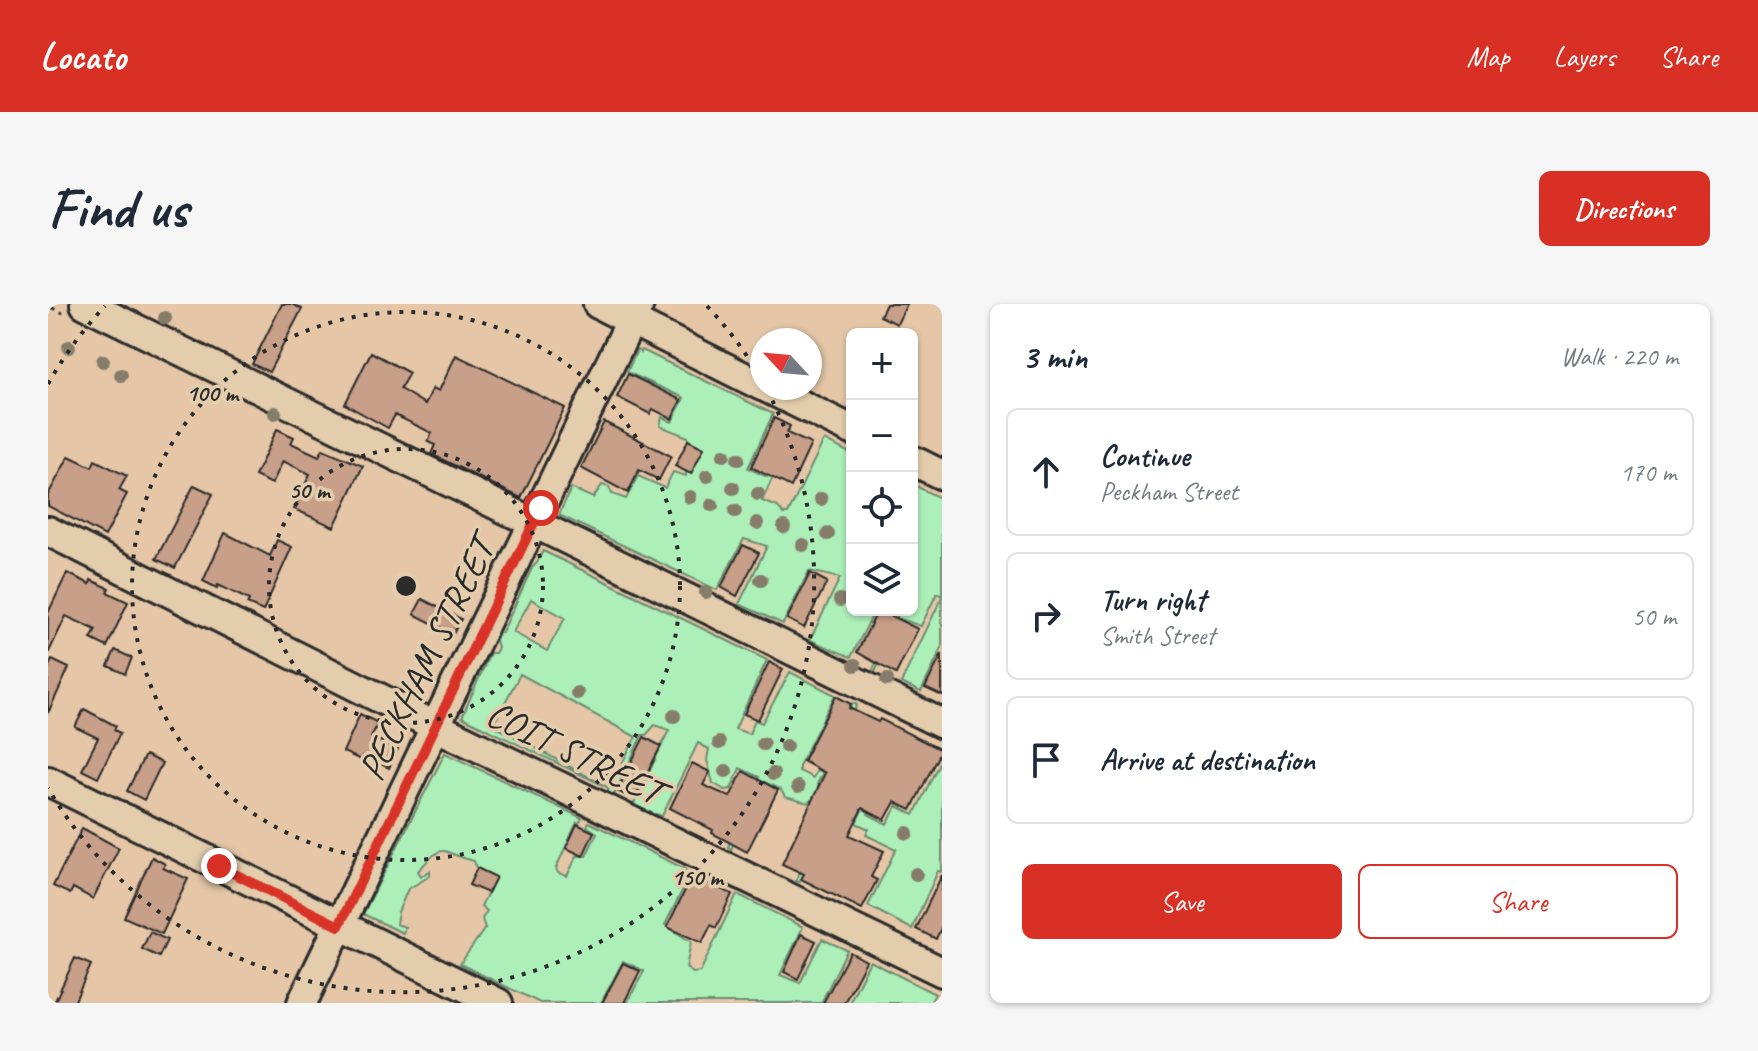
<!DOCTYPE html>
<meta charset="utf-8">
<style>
body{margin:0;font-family:Caveat,sans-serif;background:#f6f6f7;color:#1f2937}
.controls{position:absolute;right:24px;top:24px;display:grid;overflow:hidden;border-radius:12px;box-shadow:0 2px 6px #0004}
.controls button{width:72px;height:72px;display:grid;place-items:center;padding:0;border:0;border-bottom:2px solid #e0e1e3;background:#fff;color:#1f2937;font:40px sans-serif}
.compass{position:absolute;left:702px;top:24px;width:72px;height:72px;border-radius:50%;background:#fff;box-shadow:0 2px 6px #0004;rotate:296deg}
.stop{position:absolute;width:24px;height:24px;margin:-18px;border:6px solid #d93025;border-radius:50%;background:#fff}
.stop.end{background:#d93025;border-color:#fff;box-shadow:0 2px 8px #0008}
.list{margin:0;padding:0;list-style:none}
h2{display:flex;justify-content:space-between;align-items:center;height:104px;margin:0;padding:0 32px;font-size:34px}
h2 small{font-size:26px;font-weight:400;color:#747a83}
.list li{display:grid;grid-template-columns:52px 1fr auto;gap:24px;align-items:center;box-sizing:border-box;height:128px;margin:0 16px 16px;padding:0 16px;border:2px solid #e0e1e3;border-radius:12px}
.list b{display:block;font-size:30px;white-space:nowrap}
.list p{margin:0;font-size:26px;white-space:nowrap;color:#747a83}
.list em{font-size:26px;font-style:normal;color:#747a83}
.actions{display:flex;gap:16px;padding:24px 32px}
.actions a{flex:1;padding:18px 0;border:2px solid #d93025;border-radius:12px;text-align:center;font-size:28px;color:#d93025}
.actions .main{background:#d93025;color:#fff}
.icon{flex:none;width:44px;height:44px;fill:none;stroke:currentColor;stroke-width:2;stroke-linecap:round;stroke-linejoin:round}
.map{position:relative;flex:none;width:894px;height:699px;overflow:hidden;border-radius:12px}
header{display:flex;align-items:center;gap:48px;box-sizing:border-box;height:112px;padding:0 40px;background:#d93025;color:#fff}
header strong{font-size:38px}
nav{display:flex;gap:44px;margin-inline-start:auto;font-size:28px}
.intro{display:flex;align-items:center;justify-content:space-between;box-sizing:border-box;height:192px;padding:0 48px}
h1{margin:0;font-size:56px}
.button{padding:20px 36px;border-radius:12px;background:#d93025;color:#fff;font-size:28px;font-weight:700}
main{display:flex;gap:48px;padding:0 48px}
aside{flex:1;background:#fff;border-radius:12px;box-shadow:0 2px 6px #0004}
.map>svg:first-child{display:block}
</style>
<header>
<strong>Locato</strong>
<nav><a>Map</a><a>Layers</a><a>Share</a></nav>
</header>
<div class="intro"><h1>Find us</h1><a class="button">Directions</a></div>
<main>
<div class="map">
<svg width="894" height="699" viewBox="0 0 894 699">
<rect width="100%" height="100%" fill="#e5c7a8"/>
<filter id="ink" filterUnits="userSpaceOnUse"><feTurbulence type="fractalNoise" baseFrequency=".0125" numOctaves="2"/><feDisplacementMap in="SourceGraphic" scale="16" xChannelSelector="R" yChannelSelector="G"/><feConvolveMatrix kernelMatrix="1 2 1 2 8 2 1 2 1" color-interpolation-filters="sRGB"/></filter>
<g filter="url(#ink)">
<g fill="#adefb9" stroke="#6c8d72" stroke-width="2" fill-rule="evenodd">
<polygon points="589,46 593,49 594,46 725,110 700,164 719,173 729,153 733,155 714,197 730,203 735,210 740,210 776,136 804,150 804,306 827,306 803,353 762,336 792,274 761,267 735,320 691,300 719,242 696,235 669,286 511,211 523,184 545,194 554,181 561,183 564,190 578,195 590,172 617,184 625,168 638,172 638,164 649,141 640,136 640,133 612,122 614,113 624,118 636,94 579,68"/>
<polygon points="864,180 894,195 894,292 889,289 873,322 852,315 825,372 823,370 852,306 864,306"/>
<path d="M495 247 719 356 687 425 701 430 707 416 714 419 742 368 787 391 751 462V467L765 474 805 399 809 401 769 480 782 485 778 521 752 578 748 577 775 518 769 498 763 496 760 499 737 493 733 486 717 478 683 545 680 543 711 473 692 464 683 485 677 486 665 479 659 456 661 445 650 439 614 512 608 510 605 515 584 504 621 426 607 421 598 431H594L565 493 558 491 561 484 414 413 442 349H447L450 344 448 336 451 329H454L484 264 489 259ZM483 295 517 314 499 347 465 328ZM472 370 588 433 561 484 445 421Z"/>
<polygon points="894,293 894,344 873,388 853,379"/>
<path d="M397 449 534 514 531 519 529 518 508 564 510 569 519 572 529 552H538L549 529 539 522 541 518 637 565 640 575 617 621 643 638 638 664 645 669 652 668 689 590 755 623 732 671 752 679 774 635 799 646 774 697 776 699H579L596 667 575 657 553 699H492L412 660 437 624 434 615 439 607 433 602 447 575 428 563 426 557C391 549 399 535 370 567L373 572 382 567V572L360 585 350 608 348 620 357 623 355 629 315 610Z"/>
<polygon points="894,453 894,568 890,567 864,625 820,602 848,545 818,531 821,525 808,519 830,473 829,491 820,510 839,520 849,502 866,511"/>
<polygon points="822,657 887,690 882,699 801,699"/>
</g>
<g fill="#c89f88" stroke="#2b2b2b" stroke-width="2">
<polygon points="234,0 244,0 254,5 221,68 204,60"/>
<polygon points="838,0 859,0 849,20 832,12"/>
<polygon points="323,48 361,69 352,85 377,100 385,84 391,87 408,51 517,104 473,194 383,150 387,141 380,138 384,129 347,111 340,124 297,100"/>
<polygon points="580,70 633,96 624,115 605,105 602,110 569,93"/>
<polygon points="726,114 742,122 739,129 763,140 743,183 703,163"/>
<polygon points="556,118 623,152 611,176 591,166 580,189 533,164"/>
<polygon points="229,125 246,133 243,139 271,152 275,145 315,162 286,223 246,205 262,170 235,157 224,180 207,172"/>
<polygon points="640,136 656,144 643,170 627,162"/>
<polygon points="21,152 44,163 47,156 79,172 71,186 79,190 57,232 0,202 0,191"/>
<polygon points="146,181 165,190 127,264 108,255"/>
<polygon points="177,229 222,252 229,236 244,243 215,307 199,300 201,296 170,281 169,284 155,277"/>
<polygon points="695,241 711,249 689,292 673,283"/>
<polygon points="19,269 42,280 43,276 61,284 59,288 80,298 59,343 43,335 48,326 18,312 0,350 0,309"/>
<polygon points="762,269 779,278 756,324 739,315"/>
<polygon points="374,295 413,315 405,330 366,310"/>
<polygon points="830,306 845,306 843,312 870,325 848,370 809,348"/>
<polygon points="67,346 84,354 77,370 60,362"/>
<polygon points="894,350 894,392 877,384"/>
<polygon points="4,356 21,364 0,409 0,364"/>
<polygon points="721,358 735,365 710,416 696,410"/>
<polygon points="788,392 803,400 801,404 830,418 832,415 893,446 863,506 847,498 837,516 814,504 801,531 836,547 823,573 829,576 814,605 753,575 756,570 734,560 777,469 755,457"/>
<polygon points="36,405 68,422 66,426 72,429 50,474 34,466 50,434 27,423"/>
<polygon points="312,410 330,419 323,433 350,445 341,464 315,452 313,456 295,448"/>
<polygon points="596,433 613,442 586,495 569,487"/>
<polygon points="97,451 114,459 96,496 79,487"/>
<polygon points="644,459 662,468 655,481 682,493 695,467 730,486 699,548 664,529 665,526 622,504"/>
<polygon points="529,520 546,528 535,552 518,544"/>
<polygon points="34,524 71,544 45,595 25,584 22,590 5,582"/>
<polygon points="104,553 117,560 115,564 140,575 114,630 76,613"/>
<polygon points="429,564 448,573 440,589 421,581"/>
<polygon points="894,571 894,622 888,635 868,625"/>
<polygon points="644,572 684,590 668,624 663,621 654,639 619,623"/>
<polygon points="102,628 119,636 111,653 94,645"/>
<polygon points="753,630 768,637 750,675 736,668"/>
<polygon points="802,648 818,657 796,699 775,699"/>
<polygon points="27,654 43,661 26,699 6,699"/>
<polygon points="575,659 592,667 576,699 554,699"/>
</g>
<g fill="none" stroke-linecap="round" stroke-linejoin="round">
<defs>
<g id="minor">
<path d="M37 0C324 138 608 280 894 420"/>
<polyline points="550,0 714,82"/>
<polyline points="719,84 804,126"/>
<polyline points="864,156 894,171"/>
<polyline points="0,227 387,422 894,668"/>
<polyline points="0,477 450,699"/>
<polyline points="254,699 591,0"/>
</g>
</defs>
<use href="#minor" stroke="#2b2b2b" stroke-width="34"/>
<polyline stroke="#2b2b2b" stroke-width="3" stroke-dasharray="8 6" stroke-linecap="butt" points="0,2 15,9"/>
<use href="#minor" stroke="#e3cdad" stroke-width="28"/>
</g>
<g fill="#867c6b">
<circle cx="117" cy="14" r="7"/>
<circle cx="21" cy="43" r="7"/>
<circle cx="55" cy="57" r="7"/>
<circle cx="73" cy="71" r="7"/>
<circle cx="227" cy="109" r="7"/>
<circle cx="676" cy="151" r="7"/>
<circle cx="690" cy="155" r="7"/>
<circle cx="659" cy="172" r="7"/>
<circle cx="685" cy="184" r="7"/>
<circle cx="710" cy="190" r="7"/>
<circle cx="642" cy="193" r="7"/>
<circle cx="773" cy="195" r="7"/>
<circle cx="664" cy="201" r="7"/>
<circle cx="687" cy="207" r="7"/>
<circle cx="709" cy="219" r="7"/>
<circle cx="736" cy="223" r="7"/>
<circle cx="780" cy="230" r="7"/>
<circle cx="755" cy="241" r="7"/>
<circle cx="713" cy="276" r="7"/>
<circle cx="658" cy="288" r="7"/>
<circle cx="792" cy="296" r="7"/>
<circle cx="807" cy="361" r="7"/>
<circle cx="839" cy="376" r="7"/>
<circle cx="529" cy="389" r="7"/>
<circle cx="626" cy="412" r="7"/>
<circle cx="671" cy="439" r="7"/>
<circle cx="715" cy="440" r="7"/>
<circle cx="738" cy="442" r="7"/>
<circle cx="678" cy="467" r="7"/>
<circle cx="725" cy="470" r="7"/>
<circle cx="750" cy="483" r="7"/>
<circle cx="859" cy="529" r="7"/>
<circle cx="868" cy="570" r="7"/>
</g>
</g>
<g fill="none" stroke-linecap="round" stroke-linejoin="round" filter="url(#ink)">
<polyline stroke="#d93025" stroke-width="10" points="171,562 291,622 493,204"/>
</g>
<g fill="none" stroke="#2b2b2b" stroke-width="4" stroke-dasharray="4 8">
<circle cx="358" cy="282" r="137"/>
<circle cx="358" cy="282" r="274"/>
<path d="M0 80A411 411 0 0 1 57 2M659 2A411 411 0 0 1 714 76M719 86A411 411 0 0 1 0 484"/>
</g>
<g text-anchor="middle" stroke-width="7" stroke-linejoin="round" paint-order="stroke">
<g font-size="38" fill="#2b2b2b" stroke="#e3cdad">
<text transform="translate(378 355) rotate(-64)" y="13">PECKHAM STREET</text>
<text transform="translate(527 448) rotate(26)" y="13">COIT STREET</text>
</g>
</g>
<circle cx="358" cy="282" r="12" fill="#2b2b2b" stroke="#e3cdad" stroke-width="4"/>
<g font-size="24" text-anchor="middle" font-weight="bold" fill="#2b2b2b" stroke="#e3cdad" stroke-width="7" stroke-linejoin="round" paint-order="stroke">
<text x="164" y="97">100 m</text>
<text x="261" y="194">50 m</text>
<text x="649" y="581">150 m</text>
</g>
</svg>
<div class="controls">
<button>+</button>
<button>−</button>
<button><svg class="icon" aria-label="locate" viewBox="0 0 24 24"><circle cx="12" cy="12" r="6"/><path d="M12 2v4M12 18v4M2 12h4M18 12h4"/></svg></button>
<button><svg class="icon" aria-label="layers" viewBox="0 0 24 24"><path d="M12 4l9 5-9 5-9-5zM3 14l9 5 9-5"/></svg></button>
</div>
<svg class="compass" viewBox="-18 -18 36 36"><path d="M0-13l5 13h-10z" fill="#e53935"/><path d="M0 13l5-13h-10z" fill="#747a83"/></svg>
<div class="stop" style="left:493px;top:204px"></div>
<div class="stop end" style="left:171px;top:562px"></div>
</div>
<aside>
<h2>3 min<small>Walk · 220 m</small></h2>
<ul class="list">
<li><svg class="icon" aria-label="ahead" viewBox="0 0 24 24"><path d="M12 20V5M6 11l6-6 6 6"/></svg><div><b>Continue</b><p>Peckham Street</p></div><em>170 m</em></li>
<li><svg class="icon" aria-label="right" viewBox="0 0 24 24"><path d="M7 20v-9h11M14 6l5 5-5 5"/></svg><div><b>Turn right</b><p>Smith Street</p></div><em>50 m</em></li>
<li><svg class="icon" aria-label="arrive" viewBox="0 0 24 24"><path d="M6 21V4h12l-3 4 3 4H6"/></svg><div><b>Arrive at destination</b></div></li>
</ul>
<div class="actions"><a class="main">Save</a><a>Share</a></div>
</aside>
</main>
